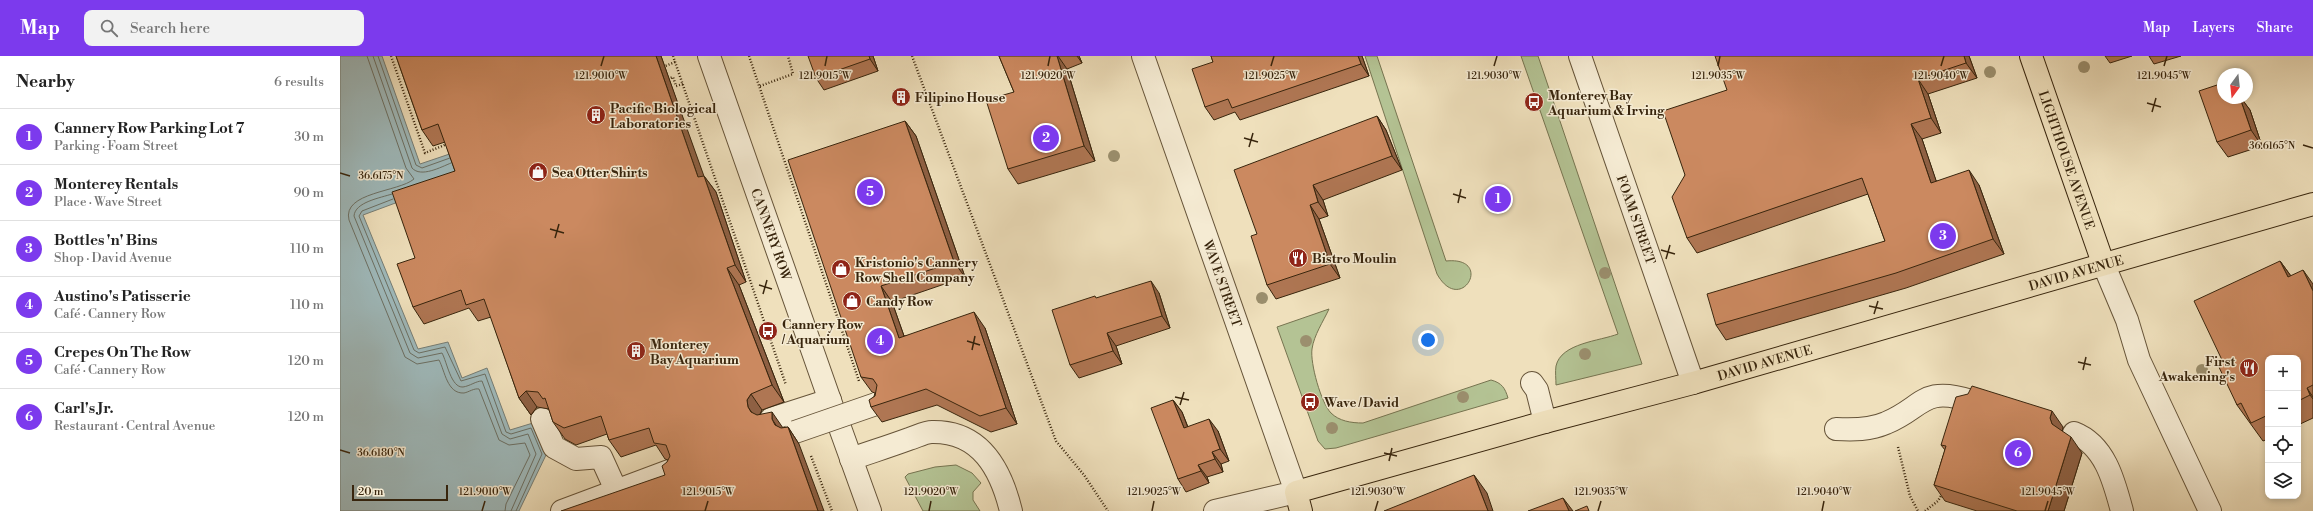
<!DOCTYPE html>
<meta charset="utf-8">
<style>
body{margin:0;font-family:"Libre Bodoni",serif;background:#f2f2f2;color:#222}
.controls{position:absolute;right:12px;bottom:12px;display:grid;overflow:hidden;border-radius:8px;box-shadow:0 2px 6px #0003}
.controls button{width:36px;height:36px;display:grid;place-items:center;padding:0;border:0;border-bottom:1px solid #e0e0e0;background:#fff;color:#222;font:20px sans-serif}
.compass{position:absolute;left:1877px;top:12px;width:36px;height:36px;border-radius:50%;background:#fff;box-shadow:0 2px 6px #0003;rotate:195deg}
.scale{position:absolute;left:12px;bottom:10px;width:96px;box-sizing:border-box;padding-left:4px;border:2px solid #38250d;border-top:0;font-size:11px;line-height:14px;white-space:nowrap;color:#38250d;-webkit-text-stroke:3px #f5ebd3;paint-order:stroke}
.you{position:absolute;left:1088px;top:284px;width:14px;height:14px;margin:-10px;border:3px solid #fff;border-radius:50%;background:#1a73e8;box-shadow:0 0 0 6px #1a73e833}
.badge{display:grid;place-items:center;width:26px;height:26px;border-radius:50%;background:#7c3aed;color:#fff;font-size:13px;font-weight:700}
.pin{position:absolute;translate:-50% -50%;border:2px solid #fff;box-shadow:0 1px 4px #0006}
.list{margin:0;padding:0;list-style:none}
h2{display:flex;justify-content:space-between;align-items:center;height:52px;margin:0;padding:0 16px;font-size:17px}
h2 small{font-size:13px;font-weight:400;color:#767676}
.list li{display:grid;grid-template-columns:26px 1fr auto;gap:12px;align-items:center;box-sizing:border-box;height:56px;padding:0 16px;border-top:1px solid #e0e0e0}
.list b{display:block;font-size:15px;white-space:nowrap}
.list p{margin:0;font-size:13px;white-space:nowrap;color:#767676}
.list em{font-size:13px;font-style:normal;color:#767676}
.icon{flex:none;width:22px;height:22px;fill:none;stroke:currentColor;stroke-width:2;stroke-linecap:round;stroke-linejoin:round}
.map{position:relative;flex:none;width:1973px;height:455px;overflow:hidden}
header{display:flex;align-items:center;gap:24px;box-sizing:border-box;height:56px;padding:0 20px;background:#7c3aed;color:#fff}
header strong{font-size:19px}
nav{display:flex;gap:22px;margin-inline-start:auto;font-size:14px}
.search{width:280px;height:36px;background:#f2f2f2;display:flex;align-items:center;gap:10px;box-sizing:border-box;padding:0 14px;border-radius:8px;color:#767676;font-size:15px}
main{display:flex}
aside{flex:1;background:#fff}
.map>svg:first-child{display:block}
</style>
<header>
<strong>Map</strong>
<div class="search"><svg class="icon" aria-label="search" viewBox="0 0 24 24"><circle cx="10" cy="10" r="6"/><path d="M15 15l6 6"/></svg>Search here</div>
<nav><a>Map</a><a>Layers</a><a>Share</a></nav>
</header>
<main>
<aside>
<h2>Nearby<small>6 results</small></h2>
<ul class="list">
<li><span class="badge">1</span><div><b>Cannery Row Parking Lot 7</b><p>Parking · Foam Street</p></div><em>30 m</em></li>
<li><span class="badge">2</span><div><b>Monterey Rentals</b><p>Place · Wave Street</p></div><em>90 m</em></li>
<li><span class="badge">3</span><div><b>Bottles 'n' Bins</b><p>Shop · David Avenue</p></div><em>110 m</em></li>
<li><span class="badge">4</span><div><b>Austino's Patisserie</b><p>Café · Cannery Row</p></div><em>110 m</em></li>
<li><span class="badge">5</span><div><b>Crepes On The Row</b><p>Café · Cannery Row</p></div><em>120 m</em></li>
<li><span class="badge">6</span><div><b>Carl's Jr.</b><p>Restaurant · Central Avenue</p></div><em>120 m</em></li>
</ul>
</aside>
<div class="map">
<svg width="1973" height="455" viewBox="0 0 1973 455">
<rect width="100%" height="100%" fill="#efe0bc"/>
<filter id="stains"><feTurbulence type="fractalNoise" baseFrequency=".005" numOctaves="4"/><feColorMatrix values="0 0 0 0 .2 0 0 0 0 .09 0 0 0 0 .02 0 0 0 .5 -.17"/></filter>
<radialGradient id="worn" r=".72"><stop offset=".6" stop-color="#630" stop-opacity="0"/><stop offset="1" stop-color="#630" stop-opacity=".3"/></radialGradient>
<g fill="#b4c394" stroke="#767450">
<path d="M1025 0H1037L1106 205C1155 200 1121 261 1097 218Z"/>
<path d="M1181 0H1198L1302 308 1216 329C1216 323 1215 316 1216 310 1221 287 1260 285 1278 278Z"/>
<path d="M989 253C983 266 974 279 972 293 970 307 981 347 991 357 999 365 1011 367 1023 367L1151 324C1162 327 1165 332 1168 342L996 392 985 393 978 385 937 271Z"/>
<polygon points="616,409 632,417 641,427 633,436 633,444 640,455 583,455 565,421 568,418 595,411"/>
</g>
<polygon fill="#9fbabc" stroke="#767e76" points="0,0 42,0 80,108 148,85 123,122 23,159 78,293 108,286 122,322 147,312 170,374 193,367 206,399 179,455 0,455"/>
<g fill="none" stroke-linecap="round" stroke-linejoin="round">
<g stroke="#6c7064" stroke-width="1">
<path d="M27 0 66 112 74 123C59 136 2 136 9 164L65 301 77 308 99 304C105 315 107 338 124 337 129 336 134 332 139 333L159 384 169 389 185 387 190 399 166 448 165 455"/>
<path d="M33 0 72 112C81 122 101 111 111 107"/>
<polyline points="38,0 76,109 82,112 110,102"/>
<path d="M52 138C40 142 15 146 14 160L70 297 78 302 102 297C107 306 111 332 123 331 130 330 136 325 142 325L162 378 170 383 188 378 196 398 171 455"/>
<polyline points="53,143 22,155 19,160 74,294 79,297 105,291 121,325 145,318 166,376 171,378 191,372 202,398 176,455"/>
</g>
<defs>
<g id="minor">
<path id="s1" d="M369 0 494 356"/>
<path id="s2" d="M803 0 956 436 875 455"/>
<path id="s3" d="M1240 0 1353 327"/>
<polyline points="1763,207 1787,264 1799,304 1870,455"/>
<polyline points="1192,327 1197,334 1205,366"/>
<polyline points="202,363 214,391 236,403 261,401 276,434"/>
<polyline points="431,363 490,344"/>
<polyline points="499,369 530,455"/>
<path d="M1496 373C1513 374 1530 374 1546 367 1583 352 1582 329 1631 345"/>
<path d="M1734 377C1765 389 1774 425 1782 455"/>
<path d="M511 403C531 396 550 390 569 383 576 381 585 376 592 376 641 375 661 414 671 455"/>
<polyline points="222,455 329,415"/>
</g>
<g id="major">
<path id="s4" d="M1691 0 1763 207"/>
<path id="s5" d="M961 455 956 436 1205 366 1353 327 1973 148"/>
</g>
</defs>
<use href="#minor" stroke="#665439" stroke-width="24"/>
<use href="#major" stroke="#38250d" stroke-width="24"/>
<g stroke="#38250d" stroke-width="2.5" stroke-dasharray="1 2" stroke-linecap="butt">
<polyline points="51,0 85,97 107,88"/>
<polyline points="333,0 446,329"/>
<polyline points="409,0 519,325"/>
<polyline points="572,0 716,385 744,419 768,455"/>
<polyline points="323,11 335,6"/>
<polyline points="328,23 333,21 336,30 343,28"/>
<polyline points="420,30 453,18 448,0"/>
<polyline points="1558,391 1570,440 1578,455"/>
<polyline points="471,400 492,455"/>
<polyline points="1601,410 1606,392"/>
<polyline points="1585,455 1598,445 1602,438"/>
</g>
<use href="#minor" stroke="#f5ebd3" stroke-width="22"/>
<use href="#major" stroke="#efe0bc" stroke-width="22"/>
<defs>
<polyline id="minor-bridge" points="455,376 536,348"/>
</defs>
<use href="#minor-bridge" stroke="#665439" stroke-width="24" stroke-linecap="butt"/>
<use href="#minor-bridge" stroke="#f5ebd3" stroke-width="22"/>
</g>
<g fill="#9b8f6e">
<circle cx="1744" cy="11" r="6"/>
<circle cx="1650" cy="16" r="6"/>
<circle cx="774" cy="100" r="6"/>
<circle cx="1265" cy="217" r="6"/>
<circle cx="922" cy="242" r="6"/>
<circle cx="966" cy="285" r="6"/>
<circle cx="1245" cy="298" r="6"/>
<circle cx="1862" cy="314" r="6"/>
<circle cx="1123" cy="341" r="6"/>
<circle cx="992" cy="372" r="6"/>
</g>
<g fill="#af7653" stroke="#38250d">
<polygon points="56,0 321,0 363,120 364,120 376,136 406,226 399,229 444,346 422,354 420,358 443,372 448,371 459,388 325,419 328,404 325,403 316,389 281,401 269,384 267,378 236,389 225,383 213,366 209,353 197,351 191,359 179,342 151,261 138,265 129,252 84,268 73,251 75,202 115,115 105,86 93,90 82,74"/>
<polygon points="533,0 538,15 484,34 476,22"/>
<polygon points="659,0 739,0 742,7 727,13 755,105 678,128 668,113 674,36"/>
<polygon points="871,0 1022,0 1029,20 900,64 895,56 874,64 865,51 873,6"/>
<polygon points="1629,0 1637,22 1588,38 1601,77 1582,83 1596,125 1639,129 1664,198 1566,232 1386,284 1376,269 1545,185 1528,138 1357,197 1347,182 1345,119 1387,34"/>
<polygon points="1765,0 1792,0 1770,7"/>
<polygon points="1809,0 1841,0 1814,8"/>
<polygon points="1883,42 1901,42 1910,54 1922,90 1888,101 1877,86"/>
<polygon points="1037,60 1046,74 1062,114 983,144 988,160 979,163 1000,222 936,243 927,229 917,178"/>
<polygon points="565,65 576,80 625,221 552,246 564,280 645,272 677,368 651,376 597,349 542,366 531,351 535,337 532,336 521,321"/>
<polygon points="1940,205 1951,220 1973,228 1973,362 1958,369 1958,302 1928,302 1928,383 1923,385 1897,349 1882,304"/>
<polygon points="819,237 830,272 776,290 782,308 739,322 730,309 757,242"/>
<polygon points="833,344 842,356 848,371 878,375 889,405 881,408 883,416 867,421 869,427 846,436 838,423"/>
<polygon points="1723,371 1722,375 1742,397 1724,455 1637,455 1605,445 1594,429 1605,394 1601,389"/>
</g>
<g fill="#8e6043" stroke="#38250d">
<polygon points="316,0 321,0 370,137 358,121"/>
<polygon points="529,0 533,0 538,15 530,3"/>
<polygon points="717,0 718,0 727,13 755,105 744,90"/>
<polygon points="737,0 739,0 742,7"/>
<polygon points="1018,0 1022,0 1029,20 1021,8"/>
<polygon points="1624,0 1629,0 1637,22 1626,7"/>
<polygon points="1578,23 1588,38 1601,77 1591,62"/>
<polygon points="1900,42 1901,42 1910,54 1922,90 1911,74"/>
<polygon points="1037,60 1046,74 1062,114 1052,100"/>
<polygon points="565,65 576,80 625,221 614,206"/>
<polygon points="1571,68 1582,83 1602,142 1591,127"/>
<polygon points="1629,114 1639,129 1664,198 1653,183"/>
<polygon points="364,120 376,136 406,226 395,209"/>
<polygon points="973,129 983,144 988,160 978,146"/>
<polygon points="970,149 979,163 1000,222 990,208"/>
<polygon points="1940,205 1953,223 1948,221"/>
<polygon points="387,212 399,229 444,346 432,329"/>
<polygon points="1963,214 1973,228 1973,235"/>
<polygon points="811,225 819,237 830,272 822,260"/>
<polygon points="541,230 552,246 570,297 559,282"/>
<polygon points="634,256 645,272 677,368 666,352"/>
<polygon points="767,277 776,290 782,308 773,295"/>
<polygon points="1967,332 1973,341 1973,343 1970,339"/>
<polygon points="186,335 197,351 191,359 179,342"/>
<polygon points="411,338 422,354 419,360 419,367 408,351 407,344"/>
<polygon points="833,344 842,356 853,385 844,372"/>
<polygon points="1712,355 1723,371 1722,378 1712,368 1710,362"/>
<polygon points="432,356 443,372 443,380 432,363"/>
<polygon points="869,363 878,375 889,405 880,393"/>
<polygon points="448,371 459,388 484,455 478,455"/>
<polygon points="1731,381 1742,397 1724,455 1708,455"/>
<polygon points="872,396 881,408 883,416 875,403"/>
<polygon points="858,409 867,421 869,427 861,415"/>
<polygon points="1134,419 1147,437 1153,455 1148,455"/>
<polygon points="1223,442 1233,455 1229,455"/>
</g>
<g fill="#cb8960" stroke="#38250d">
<polygon points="56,0 316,0 358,121 364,120 395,209 387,212 432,329 411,338 407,344 408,351 411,356 417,359 432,356 432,363 435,369 441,372 448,371 478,455 221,455 325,419 322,410 327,406 330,400 326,389 314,387 309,372 269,384 261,360 224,372 213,366 205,342 203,343 198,336 186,335 179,342 144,243 126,249 121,234 73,251 57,208 75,202 52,136 115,115 98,68 82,74"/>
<polygon points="468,0 529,0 530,3 476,22"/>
<polygon points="659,0 717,0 744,90 668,113 646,44 674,36"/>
<polygon points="871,0 1018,0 1021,8 892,52 888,43 865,51 852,13 873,6"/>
<polygon points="1375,0 1624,0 1626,7 1578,23 1591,62 1571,68 1591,127 1629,114 1653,183 1556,217 1376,269 1367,238 1545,185 1522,122 1347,182 1332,141 1345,119 1323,55 1387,34"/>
<polygon points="1883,27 1883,42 1900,42 1911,74 1877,86 1859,35"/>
<polygon points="1037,60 1052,100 973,129 978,146 970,149 990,208 927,229 911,180 917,178 894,114"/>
<polygon points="565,65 614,206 541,230 559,282 634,256 666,352 640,360 586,333 531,351 529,344 535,340 537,329 533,323 521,321 448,104"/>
<polygon points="1940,205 1948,221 1963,214 1973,235 1973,329 1967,332 1970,339 1958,345 1958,302 1928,302 1928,359 1911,367 1901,347 1897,349 1877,307 1882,304 1854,245"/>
<polygon points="811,225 822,260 767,277 773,295 730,309 712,254 755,240 756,242"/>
<polygon points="1632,330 1712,355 1710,362 1712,368 1731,381 1708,455 1677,455 1594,429 1606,390 1601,389 1616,341 1628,338"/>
<polygon points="833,344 844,372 869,363 880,393 872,396 875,403 858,409 861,415 838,423 811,352"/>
<polygon points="1134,419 1148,455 1044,455"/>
<polygon points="1223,442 1229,455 1188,455"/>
<polygon points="1247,450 1249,455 1235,455"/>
</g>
<path fill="none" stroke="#38250d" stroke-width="1.5" d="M261 10 264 0M485 10 487 0M708 10 710 0M931 10 934 0M1154 10 1157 0M1378 10 1380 0M1601 10 1604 0M1824 10 1827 0M1807 47 1821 51M1812 56 1816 42M904 82 918 86M1963 89 1973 92M909 91 913 77M0 117 10 120M1113 138 1126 142M1118 147 1121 133M210 173 224 177M215 182 219 168M1321 194 1335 198M1326 203 1330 189M419 229 432 233M423 238 427 224M1529 250 1543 253M1534 258 1538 245M627 285 640 289M632 294 635 280M1738 306 1751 309M1743 314 1746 301M835 341 849 344M840 349 844 336M0 394 10 397M1044 397 1057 400M1049 405 1052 392M142 455 145 445M365 455 368 445M589 455 591 445M812 455 814 445M1035 455 1038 445M1258 455 1261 445M1482 455 1484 445M1705 455 1708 445"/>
<defs>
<symbol id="building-disc" viewBox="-11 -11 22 22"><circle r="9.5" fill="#8f2418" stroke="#f5ebd3"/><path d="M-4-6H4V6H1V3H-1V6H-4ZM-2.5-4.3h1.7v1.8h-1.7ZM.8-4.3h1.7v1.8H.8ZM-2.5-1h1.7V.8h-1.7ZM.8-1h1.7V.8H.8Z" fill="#fff"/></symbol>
<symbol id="bus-disc" viewBox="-11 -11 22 22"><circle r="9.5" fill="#8f2418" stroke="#f5ebd3"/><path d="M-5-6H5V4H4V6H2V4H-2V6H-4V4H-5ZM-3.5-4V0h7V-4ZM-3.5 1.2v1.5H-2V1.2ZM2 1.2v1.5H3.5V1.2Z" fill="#fff"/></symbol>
<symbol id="shop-disc" viewBox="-11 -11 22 22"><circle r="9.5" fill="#8f2418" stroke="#f5ebd3"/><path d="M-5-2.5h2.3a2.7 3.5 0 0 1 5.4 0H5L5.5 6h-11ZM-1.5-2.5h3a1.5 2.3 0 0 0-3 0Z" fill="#fff"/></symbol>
<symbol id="restaurant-disc" viewBox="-11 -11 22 22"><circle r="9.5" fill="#8f2418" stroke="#f5ebd3"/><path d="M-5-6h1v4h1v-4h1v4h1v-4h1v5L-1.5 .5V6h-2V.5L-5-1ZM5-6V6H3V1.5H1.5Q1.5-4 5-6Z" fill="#fff"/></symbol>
</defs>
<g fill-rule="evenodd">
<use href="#building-disc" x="550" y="30" width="22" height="22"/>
<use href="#bus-disc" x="1183" y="35" width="22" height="22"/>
<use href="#building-disc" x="245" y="48" width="22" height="22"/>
<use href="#shop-disc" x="187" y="105" width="22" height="22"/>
<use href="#restaurant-disc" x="947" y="191" width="22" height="22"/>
<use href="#shop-disc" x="490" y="202" width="22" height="22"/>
<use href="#shop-disc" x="501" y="234" width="22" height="22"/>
<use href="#bus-disc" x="417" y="264" width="22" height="22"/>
<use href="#building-disc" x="285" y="284" width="22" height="22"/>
<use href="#restaurant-disc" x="1898" y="301" width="22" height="22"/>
<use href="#bus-disc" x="959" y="335" width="22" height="22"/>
</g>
<g text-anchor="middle" stroke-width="3" stroke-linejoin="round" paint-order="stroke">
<g font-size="13" font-weight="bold" fill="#38250d" stroke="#f5ebd3" text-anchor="start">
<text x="1208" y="44">Monterey Bay<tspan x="1208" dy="15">Aquarium &amp; Irving</tspan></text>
<text x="575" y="46">Filipino House</text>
<text x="270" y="57">Pacific Biological<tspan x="270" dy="15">Laboratories</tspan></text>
<text x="212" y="121">Sea Otter Shirts</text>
<text x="972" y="207">Bistro Moulin</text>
<text x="515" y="211">Kristonio's Cannery<tspan x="515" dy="15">Row Shell Company</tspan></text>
<text x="526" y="250">Candy Row</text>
<text x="442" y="273">Cannery Row<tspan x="442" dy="15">/ Aquarium</tspan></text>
<text x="310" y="293">Monterey<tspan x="310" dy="15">Bay Aquarium</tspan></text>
<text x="1895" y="310" text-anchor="end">First<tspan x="1895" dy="15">Awakening's</tspan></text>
<text x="984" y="351">Wave / David</text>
</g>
<g font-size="13" fill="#38250d" stroke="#f5ebd3">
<text dy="5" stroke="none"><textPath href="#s4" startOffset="110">LIGHTHOUSE AVENUE</textPath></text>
<text dy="5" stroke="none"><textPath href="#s3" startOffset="173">FOAM STREET</textPath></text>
<text dy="5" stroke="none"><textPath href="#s1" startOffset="189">CANNERY ROW</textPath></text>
<text dy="5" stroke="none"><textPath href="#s5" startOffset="830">DAVID AVENUE</textPath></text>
<text dy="5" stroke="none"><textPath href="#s2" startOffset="241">WAVE STREET</textPath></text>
<text dy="5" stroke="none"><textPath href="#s5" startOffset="506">DAVID AVENUE</textPath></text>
</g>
</g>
<g font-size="10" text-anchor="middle" fill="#38250d" stroke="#f5ebd3" stroke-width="3" stroke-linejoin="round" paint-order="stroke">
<text x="261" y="23">121.9010°W</text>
<text x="485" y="23">121.9015°W</text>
<text x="708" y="23">121.9020°W</text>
<text x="931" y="23">121.9025°W</text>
<text x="1154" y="23">121.9030°W</text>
<text x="1378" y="23">121.9035°W</text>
<text x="1601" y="23">121.9040°W</text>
<text x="1824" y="23">121.9045°W</text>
<text x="1932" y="93">36.6165°N</text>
<text x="41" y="123">36.6175°N</text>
<text x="41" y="400">36.6180°N</text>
<text x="145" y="439">121.9010°W</text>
<text x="368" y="439">121.9015°W</text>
<text x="591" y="439">121.9020°W</text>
<text x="814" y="439">121.9025°W</text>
<text x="1038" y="439">121.9030°W</text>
<text x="1261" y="439">121.9035°W</text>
<text x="1484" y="439">121.9040°W</text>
<text x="1708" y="439">121.9045°W</text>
</g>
<rect width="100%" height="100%" filter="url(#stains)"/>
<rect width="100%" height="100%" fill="url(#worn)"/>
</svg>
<div class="controls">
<button>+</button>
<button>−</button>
<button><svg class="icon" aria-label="locate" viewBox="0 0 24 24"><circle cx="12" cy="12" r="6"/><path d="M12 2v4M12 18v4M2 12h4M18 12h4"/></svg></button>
<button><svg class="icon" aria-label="layers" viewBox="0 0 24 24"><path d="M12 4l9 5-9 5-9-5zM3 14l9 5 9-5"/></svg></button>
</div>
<svg class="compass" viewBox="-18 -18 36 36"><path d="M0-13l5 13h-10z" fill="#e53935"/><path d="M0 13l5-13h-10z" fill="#767676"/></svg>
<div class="scale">20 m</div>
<div class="you"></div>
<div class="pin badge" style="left:1158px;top:143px">1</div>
<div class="pin badge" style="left:706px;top:82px">2</div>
<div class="pin badge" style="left:1603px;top:180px">3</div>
<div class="pin badge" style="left:540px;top:285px">4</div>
<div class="pin badge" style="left:530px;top:136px">5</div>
<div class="pin badge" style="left:1678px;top:397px">6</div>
</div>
</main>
